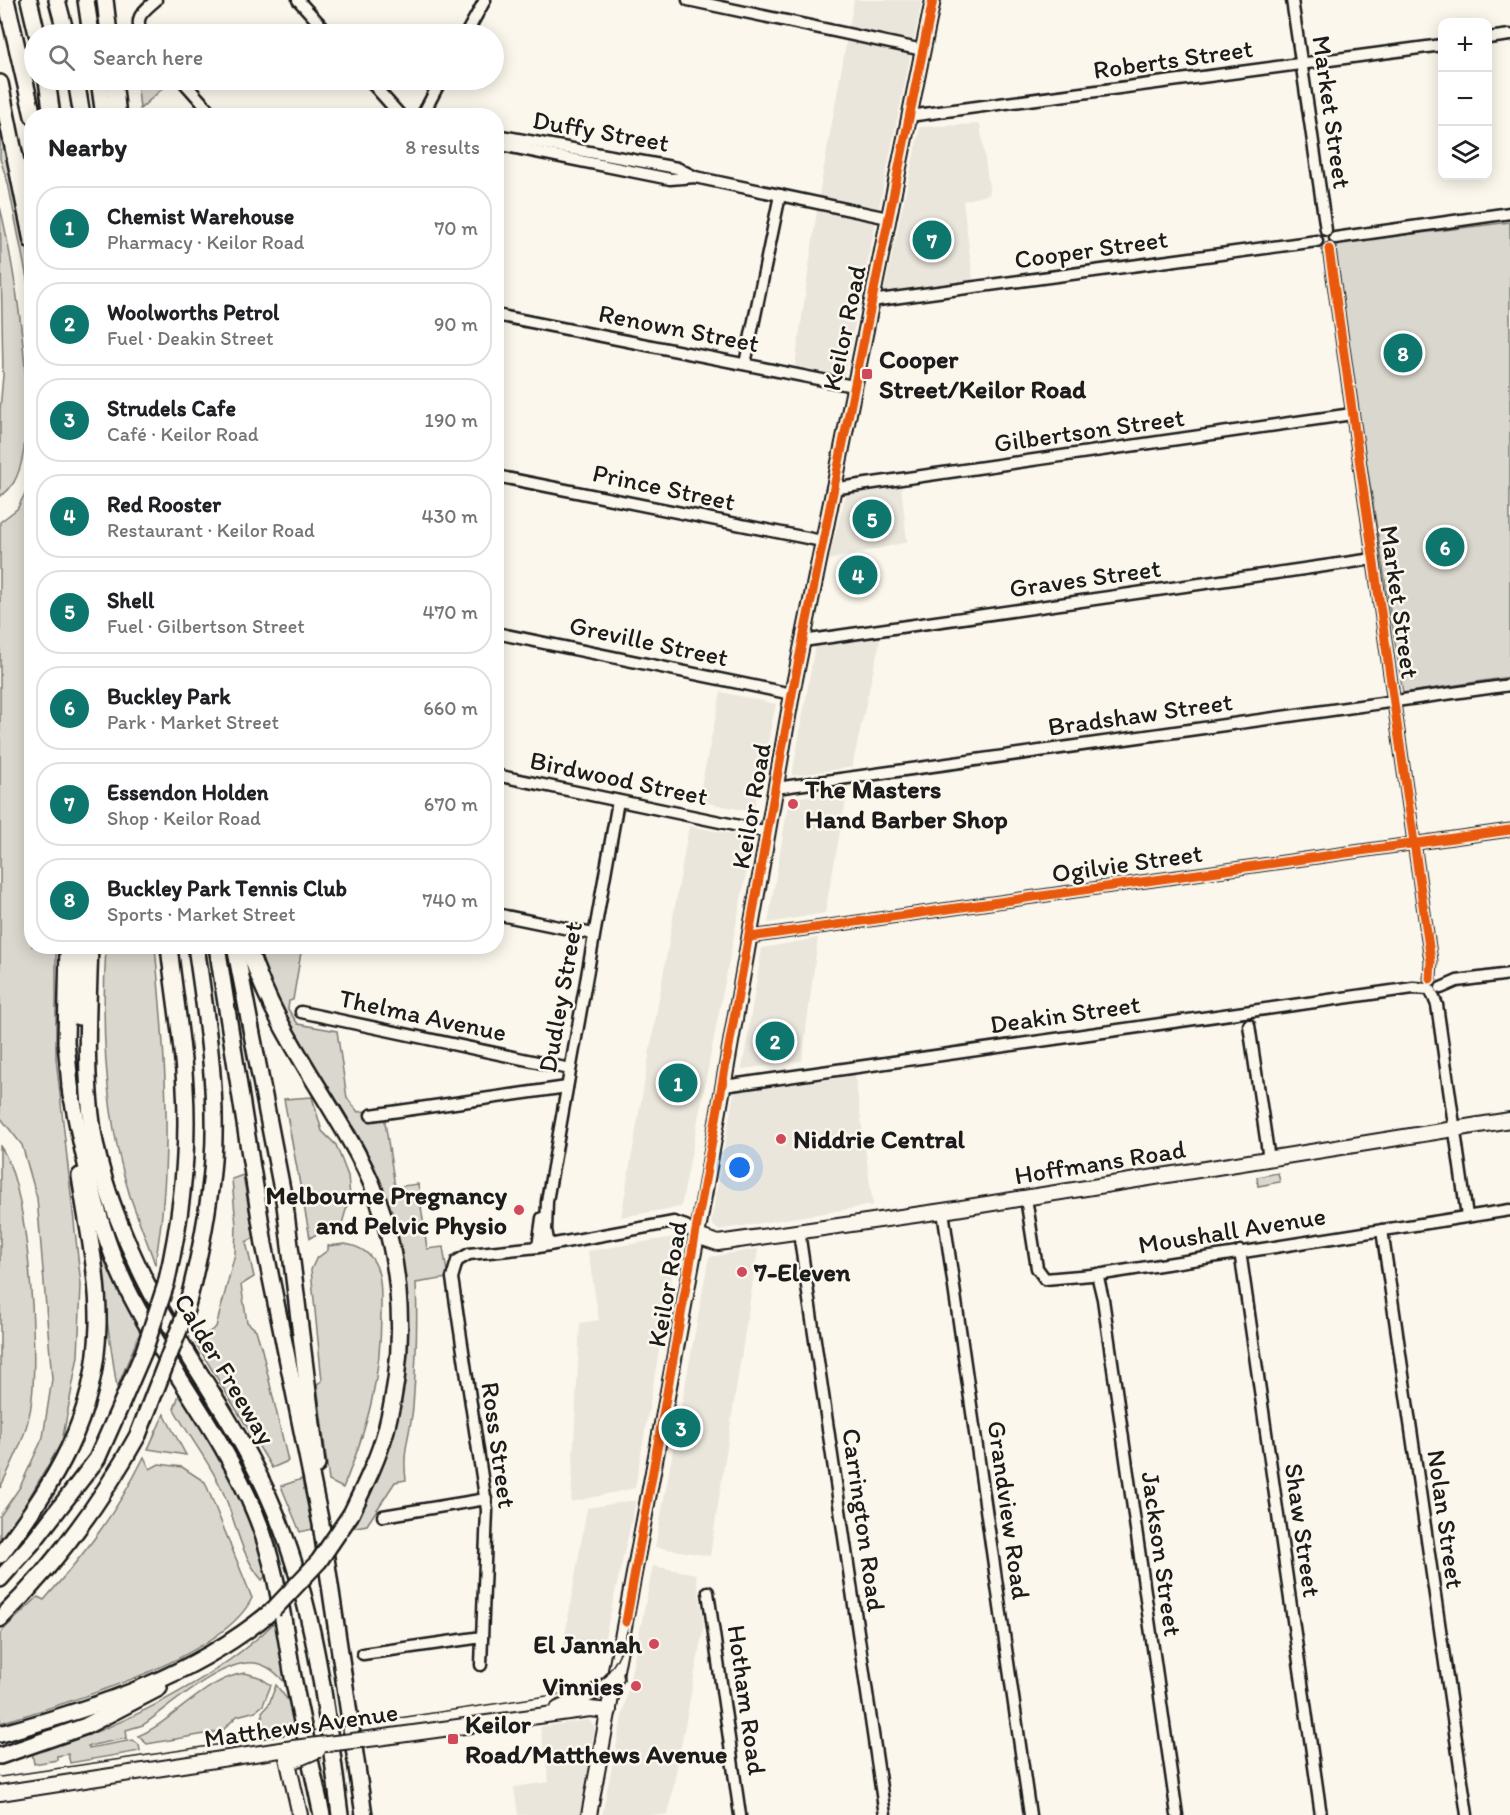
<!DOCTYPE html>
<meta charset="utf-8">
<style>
body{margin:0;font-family:Itim,sans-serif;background:#f2f2f2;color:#202124}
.controls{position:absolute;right:18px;top:18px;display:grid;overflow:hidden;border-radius:12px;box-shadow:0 3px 15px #0003}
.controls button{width:54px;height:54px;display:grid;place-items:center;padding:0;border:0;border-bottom:2px solid #e0e0e0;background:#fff;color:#202124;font:30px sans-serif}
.you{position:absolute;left:740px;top:1168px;width:21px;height:21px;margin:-15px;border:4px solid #fff;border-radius:50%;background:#1a73e8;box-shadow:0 0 0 9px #1a73e833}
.badge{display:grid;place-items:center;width:39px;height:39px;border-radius:50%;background:#0f766e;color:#fff;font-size:20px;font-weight:700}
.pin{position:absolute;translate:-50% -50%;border:3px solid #fff;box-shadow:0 2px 6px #0006}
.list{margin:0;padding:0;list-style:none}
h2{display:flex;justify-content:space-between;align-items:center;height:78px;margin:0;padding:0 24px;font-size:26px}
h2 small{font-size:20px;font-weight:400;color:#757577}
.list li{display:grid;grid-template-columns:39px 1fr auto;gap:18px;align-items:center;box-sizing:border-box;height:84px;margin:0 12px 12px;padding:0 12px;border:2px solid #e0e0e0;border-radius:24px}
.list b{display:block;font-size:22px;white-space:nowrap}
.list p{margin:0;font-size:20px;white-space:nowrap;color:#757577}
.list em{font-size:20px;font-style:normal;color:#757577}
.icon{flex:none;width:33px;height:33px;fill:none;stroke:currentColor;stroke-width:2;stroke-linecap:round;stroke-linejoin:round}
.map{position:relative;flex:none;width:1510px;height:1815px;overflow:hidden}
.search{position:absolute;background:#fff;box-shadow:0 3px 15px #0003;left:24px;top:24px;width:480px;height:66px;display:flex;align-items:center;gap:15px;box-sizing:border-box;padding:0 21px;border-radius:33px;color:#757577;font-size:22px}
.panel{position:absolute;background:#fff;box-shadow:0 3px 15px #0003;left:24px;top:108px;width:480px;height:846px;border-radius:24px}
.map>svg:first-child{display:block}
</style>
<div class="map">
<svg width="1510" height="1815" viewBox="0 0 1510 1815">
<rect width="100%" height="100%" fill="#fbf7ec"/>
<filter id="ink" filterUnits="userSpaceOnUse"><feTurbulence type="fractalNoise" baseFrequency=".0167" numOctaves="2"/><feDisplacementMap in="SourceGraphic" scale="12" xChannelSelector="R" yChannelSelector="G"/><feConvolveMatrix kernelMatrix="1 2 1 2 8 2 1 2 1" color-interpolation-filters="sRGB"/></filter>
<g filter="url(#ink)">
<g fill="#eae6dc">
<polygon points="854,0 922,0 844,376 795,366 820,189"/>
<polygon points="980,124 990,194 963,201 973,280 884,292 920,127"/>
<polygon points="901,484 907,542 828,560 846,495"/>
<polygon points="881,636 852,767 792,776 815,646"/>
<polygon points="721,692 776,704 753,812 698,801"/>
<polygon points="848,789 825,913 768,923 789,799"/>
<polygon points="689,826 753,838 681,1207 621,1217"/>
<polygon points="818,938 802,1061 742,1069 762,948"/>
<polygon points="855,1076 873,1205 718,1230 711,1223 734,1092"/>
<polygon points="674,1237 677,1248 635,1488 571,1502 580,1323 599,1320 588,1251"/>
<polygon points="758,1249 710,1556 655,1547 709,1257"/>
<polygon points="629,1501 636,1501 604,1641 563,1647 587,1508"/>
<polygon points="653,1566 696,1574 704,1625 668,1815 602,1815"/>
<polygon points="588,1720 595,1727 580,1815 518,1815 514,1787 549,1782 540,1727"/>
</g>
<g fill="#dad7ce" stroke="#7b7a75" stroke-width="1.5">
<polygon points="137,80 172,80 140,109"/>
<path d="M0 129C17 183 31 242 31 299L8 183 0 159Z"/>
<path d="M0 207C12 255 53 471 0 496V410L3 375Z"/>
<polygon points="1510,222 1510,677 1403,693 1359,416 1335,249 1340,243"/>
<polygon points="31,482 32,946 56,947 56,1058 81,1285 78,1356 62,1442 23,1508 0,1539 0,1516 20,1487 43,1437 52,1379 37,1198 22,1145 0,1117 0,522 17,509"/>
<path d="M106 947H155C165 1053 174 1158 155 1264 147 1241 138 1219 130 1196 105 1117 101 1029 106 947Z"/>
<path d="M257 947H302L293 1000 289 1001 288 1009 298 1024 337 1031 347 1098 358 1112 383 1109 395 1187 418 1184 427 1249 443 1247 448 1278 416 1283C418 1325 416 1365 413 1407 410 1437 402 1449 406 1480L395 1482 367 1525 351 1528C421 1403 428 1256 355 1130 320 1070 275 1015 257 947Z"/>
<polygon points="312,1097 322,1131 336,1145 348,1176 350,1196 341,1227 325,1229 310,1238 284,1099"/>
<path d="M0 1146C29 1185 38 1348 32 1398 29 1431 14 1460 0 1488Z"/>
<polygon points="1278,1173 1280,1182 1258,1186 1257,1177"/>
<polygon points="243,1175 254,1238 246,1242 254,1277 241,1285 247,1322 256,1330 262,1350 288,1461 272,1468 195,1342 216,1327 235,1254 236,1226 232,1179"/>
<path d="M345 1244C383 1250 381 1281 381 1313 381 1378 368 1427 343 1488L329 1481 317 1384 322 1381 311 1270 316 1259 328 1250V1246Z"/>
<polygon points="104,1250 120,1292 141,1330 117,1388 97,1253"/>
<path d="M181 1389 198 1421 203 1420 228 1462 271 1570 262 1580C240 1555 236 1521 223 1492 210 1462 189 1437 174 1409Z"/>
<polygon points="164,1414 186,1455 148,1449"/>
<path d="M144 1457 150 1469 159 1464 182 1467 205 1482 252 1598C223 1659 63 1704 0 1723V1633L38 1597 44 1600C85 1553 116 1514 144 1457Z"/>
<polygon points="302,1479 313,1529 300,1532 281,1486"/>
<path d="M275 1622 288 1687C280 1676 269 1665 255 1663 223 1658 169 1707 143 1725L126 1730 127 1738 88 1746 89 1748 133 1740 139 1745 140 1751 70 1763 68 1754 57 1756V1760L34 1764 32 1752C109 1735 219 1678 275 1622Z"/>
<path d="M245 1673 259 1677 271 1685 263 1705 256 1711 237 1716 222 1731 147 1744 138 1736C174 1721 206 1678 245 1673Z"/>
<polygon points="276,1685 294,1708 298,1724 264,1731 262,1712 269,1704"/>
</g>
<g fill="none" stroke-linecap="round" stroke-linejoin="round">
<defs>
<g id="minor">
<polyline points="298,0 329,34"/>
<polyline points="688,0 923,50"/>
<polyline points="1292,0 1326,230"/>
<path d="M142 34C133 17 144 11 156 0"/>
<polyline points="466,34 485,0"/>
<polyline points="1488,38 1510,35"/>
<polyline points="182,80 214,116"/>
<polyline points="369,80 401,116"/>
<polyline points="422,116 441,80"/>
<polyline points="909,116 1442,45"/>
<polyline points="496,135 677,168 695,177 888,218"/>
<polyline points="496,144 670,179 695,177"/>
<polyline points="1335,238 1510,213"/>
<polyline points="1329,249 1431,961 1430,979"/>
<polyline points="871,301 1317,241"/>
<polyline points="496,315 853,386"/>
<polyline points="745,364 780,195"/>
<polyline points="496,476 822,541"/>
<polyline points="832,489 1352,414"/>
<polyline points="496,633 792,694"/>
<polyline points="803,641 1373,559"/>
<polyline points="496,775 768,832"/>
<polyline points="776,788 1510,685"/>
<polyline points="496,914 593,934"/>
<polyline points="750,937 1510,830"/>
<polyline points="1441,988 1457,981 1510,974"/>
<polyline points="1431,991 1437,1005 1467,1216"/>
<polyline points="301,1012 570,1069"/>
<polyline points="1249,1025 1269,1159"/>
<polyline points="724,1086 1413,988 1429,989"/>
<polyline points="371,1115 567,1087"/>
<polyline points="1026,1198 1037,1268 1045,1279 1103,1274 1510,1210"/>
<polyline points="943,1211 1030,1815"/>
<polyline points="1382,1230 1467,1815"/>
<polyline points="799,1232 885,1815"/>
<polyline points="549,1245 546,1230 547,1201 618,801"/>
<polyline points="538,1247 542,1218"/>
<polyline points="1240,1251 1321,1815"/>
<polyline points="1097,1274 1103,1299 1177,1815"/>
<polyline points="383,1516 486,1499"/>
<polyline points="708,1592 740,1815"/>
<polyline points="363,1654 482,1637"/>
<polyline points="481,1665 487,1510 452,1278 457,1261 469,1254 538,1247 674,1222 686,1226 697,1236"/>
</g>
<g id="major">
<polyline points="697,1236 718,1243 943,1211 1510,1120"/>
<polyline points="558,1709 605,1687 616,1678"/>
<polyline points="377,1738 590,1709 609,1711"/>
<polyline points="285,1749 300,1815"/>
<polyline points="0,1793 293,1748"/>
<polyline points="589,1815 697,1236 792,694 933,0"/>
</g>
<g id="highway">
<polyline points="6,0 33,116"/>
<polyline points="29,0 37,34"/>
<polyline points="57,0 66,34"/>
<polyline points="86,0 91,34"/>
<polyline points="105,0 109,34"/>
<polyline points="47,80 52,116"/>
<polyline points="76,80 82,116"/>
<polyline points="99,80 104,116"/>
<polyline points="114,80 118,116"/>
<polyline points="0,83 32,241"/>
<polyline points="68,946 66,1042 71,1096"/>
<path d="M90 946C88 1008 84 1071 93 1131 101 1183 127 1246 151 1292 191 1365 242 1431 274 1509 315 1605 327 1712 340 1815"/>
<polyline points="217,946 264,1244 321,1524 364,1815"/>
<polyline points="235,946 285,1205 317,1465"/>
<path d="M248 946C272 1024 320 1085 358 1155 403 1239 410 1340 386 1430 378 1459 364 1487 351 1514"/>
<polyline points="79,1017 79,946"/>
<path d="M70 1087C83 1153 96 1223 125 1284 163 1363 222 1431 255 1513 277 1566 283 1621 293 1677 302 1723 312 1769 322 1815"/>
<path d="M166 1284C181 1220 189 1155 185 1088 183 1041 174 994 169 946"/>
<path d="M184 1317C198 1265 209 1213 213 1160 218 1089 206 1016 196 946"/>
<path d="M0 1555C55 1482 96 1419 98 1325 99 1276 87 1225 80 1176"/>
<polyline points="0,1579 33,1542 97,1459 120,1407"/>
<path d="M0 1619C54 1566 101 1502 138 1435"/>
<path d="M0 1734C98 1707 195 1676 273 1610"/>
<polyline points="0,1756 86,1726 159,1688"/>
</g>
</defs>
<use href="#minor" stroke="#1c1c1c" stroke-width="15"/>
<use href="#major" stroke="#1c1c1c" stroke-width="18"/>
<use href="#highway" stroke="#1c1c1c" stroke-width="20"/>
<use href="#minor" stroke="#fbf7ec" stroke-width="10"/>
<use href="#major" stroke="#fbf7ec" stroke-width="14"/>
<use href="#highway" stroke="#fbf7ec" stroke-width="15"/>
<path stroke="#1c1c1c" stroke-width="1.5" d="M0 1777 574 1692C607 1684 621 1659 628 1628L794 694 935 0"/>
<defs>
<g id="major-bridge">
<polyline points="293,1748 377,1738"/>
<polyline points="295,1760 318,1750"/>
</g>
<g id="highway-bridge">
<polyline points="120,1407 144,1351 166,1284"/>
<polyline points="138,1435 184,1317"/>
<polyline points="273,1610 319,1561 351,1514"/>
</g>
</defs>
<use href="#major-bridge" stroke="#1c1c1c" stroke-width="18" stroke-linecap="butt"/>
<use href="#highway-bridge" stroke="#1c1c1c" stroke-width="20" stroke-linecap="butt"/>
<use href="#major-bridge" stroke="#fbf7ec" stroke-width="14"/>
<use href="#highway-bridge" stroke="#fbf7ec" stroke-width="15"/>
<defs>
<g id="cycleway">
<polyline points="1329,249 1431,961 1430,979"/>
<polyline points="750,937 1510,830"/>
<polyline points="626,1622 792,694 933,0"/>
</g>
</defs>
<use href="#cycleway" stroke="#fbf7ec" stroke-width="13"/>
<use href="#cycleway" stroke="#e8590c" stroke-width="9"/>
</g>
</g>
<g fill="#d1495b" stroke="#fbf7ec" stroke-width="2">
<rect x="861" y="368" width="12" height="12" rx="3"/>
<circle cx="793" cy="804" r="6"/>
<circle cx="781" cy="1139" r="6"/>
<circle cx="519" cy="1210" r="6"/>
<circle cx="742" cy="1272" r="6"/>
<circle cx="654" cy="1644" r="6"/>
<circle cx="636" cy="1686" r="6"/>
<rect x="447" y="1733" width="12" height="12" rx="3"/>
</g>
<g text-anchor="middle" stroke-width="5" stroke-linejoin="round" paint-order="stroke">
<g font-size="26" fill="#1c1c1c" stroke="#fbf7ec">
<text transform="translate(1173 59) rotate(-8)" y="9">Roberts Street</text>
<text transform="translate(1332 112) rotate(82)" y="9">Market Street</text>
<text transform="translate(601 131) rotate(10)" y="9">Duffy Street</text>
<text transform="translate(1091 249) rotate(-8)" y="9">Cooper Street</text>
<text transform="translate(679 328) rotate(11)" y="9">Renown Street</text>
<text transform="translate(844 328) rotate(-78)" y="9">Keilor Road</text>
<text transform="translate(1089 430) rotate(-8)" y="9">Gilbertson Street</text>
<text transform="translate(664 487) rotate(12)" y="9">Prince Street</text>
<text transform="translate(1085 578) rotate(-8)" y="9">Graves Street</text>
<text transform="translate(1400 602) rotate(82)" y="9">Market Street</text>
<text transform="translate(649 641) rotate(12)" y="9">Greville Street</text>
<text transform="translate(1140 714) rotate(-8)" y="9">Bradshaw Street</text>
<text transform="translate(619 778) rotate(12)" y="9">Birdwood Street</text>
<text transform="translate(751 806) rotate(-80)" y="9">Keilor Road</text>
<text transform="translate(1127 863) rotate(-8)" y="9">Ogilvie Street</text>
<text transform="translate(560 997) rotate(-80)" y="9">Dudley Street</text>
<text transform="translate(1065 1014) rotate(-8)" y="9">Deakin Street</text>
<text transform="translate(423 1015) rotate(12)" y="9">Thelma Avenue</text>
<text transform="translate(1100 1162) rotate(-9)" y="9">Hoffmans Road</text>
<text transform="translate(1232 1230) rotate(-9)" y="9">Moushall Avenue</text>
<text transform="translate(667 1284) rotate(-80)" y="9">Keilor Road</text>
<text transform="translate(225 1369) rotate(59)" y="9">Calder Freeway</text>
<text transform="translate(499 1445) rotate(82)" y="9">Ross Street</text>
<text transform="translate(1009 1510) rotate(82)" y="9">Grandview Road</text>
<text transform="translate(1446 1519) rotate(82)" y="9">Nolan Street</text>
<text transform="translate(864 1520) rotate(82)" y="9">Carrington Road</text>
<text transform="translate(1303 1530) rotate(82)" y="9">Shaw Street</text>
<text transform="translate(1162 1554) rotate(82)" y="9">Jackson Street</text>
<text transform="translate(747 1700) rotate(82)" y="9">Hotham Road</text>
<text transform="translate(301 1725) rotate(-8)" y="9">Matthews Avenue</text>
</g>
<g font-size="26" font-weight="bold" fill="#1c1c1c" stroke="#fbf7ec" text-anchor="start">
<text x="879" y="368">Cooper<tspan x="879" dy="30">Street/Keilor Road</tspan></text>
<text x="805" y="798">The Masters<tspan x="805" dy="30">Hand Barber Shop</tspan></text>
<text x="793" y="1148">Niddrie Central</text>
<text x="507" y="1204" text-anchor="end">Melbourne Pregnancy<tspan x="507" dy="30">and Pelvic Physio</tspan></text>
<text x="754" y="1281">7-Eleven</text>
<text x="642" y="1653" text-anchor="end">El Jannah</text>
<text x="624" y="1695" text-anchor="end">Vinnies</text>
<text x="465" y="1733">Keilor<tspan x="465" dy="30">Road/Matthews Avenue</tspan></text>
</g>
</g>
</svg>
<div class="controls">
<button>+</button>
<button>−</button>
<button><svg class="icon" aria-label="layers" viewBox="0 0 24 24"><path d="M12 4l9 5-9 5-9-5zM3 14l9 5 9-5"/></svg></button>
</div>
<div class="you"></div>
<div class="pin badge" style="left:678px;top:1083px">1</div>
<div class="pin badge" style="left:775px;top:1041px">2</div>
<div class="pin badge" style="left:681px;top:1428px">3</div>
<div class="pin badge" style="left:858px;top:575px">4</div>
<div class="pin badge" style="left:872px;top:519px">5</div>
<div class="pin badge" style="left:1445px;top:547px">6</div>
<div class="pin badge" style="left:932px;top:240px">7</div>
<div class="pin badge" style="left:1403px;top:353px">8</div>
<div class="search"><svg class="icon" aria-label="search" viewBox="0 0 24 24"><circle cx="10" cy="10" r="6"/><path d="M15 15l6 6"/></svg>Search here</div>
<section class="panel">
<h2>Nearby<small>8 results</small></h2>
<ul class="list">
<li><span class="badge">1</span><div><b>Chemist Warehouse</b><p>Pharmacy · Keilor Road</p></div><em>70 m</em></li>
<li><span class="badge">2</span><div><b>Woolworths Petrol</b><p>Fuel · Deakin Street</p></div><em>90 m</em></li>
<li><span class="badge">3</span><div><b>Strudels Cafe</b><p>Café · Keilor Road</p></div><em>190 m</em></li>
<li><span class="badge">4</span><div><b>Red Rooster</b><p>Restaurant · Keilor Road</p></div><em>430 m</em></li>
<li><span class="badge">5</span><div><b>Shell</b><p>Fuel · Gilbertson Street</p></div><em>470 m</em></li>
<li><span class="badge">6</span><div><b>Buckley Park</b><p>Park · Market Street</p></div><em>660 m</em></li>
<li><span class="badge">7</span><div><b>Essendon Holden</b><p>Shop · Keilor Road</p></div><em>670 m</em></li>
<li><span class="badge">8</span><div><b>Buckley Park Tennis Club</b><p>Sports · Market Street</p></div><em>740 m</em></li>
</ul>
</section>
</div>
